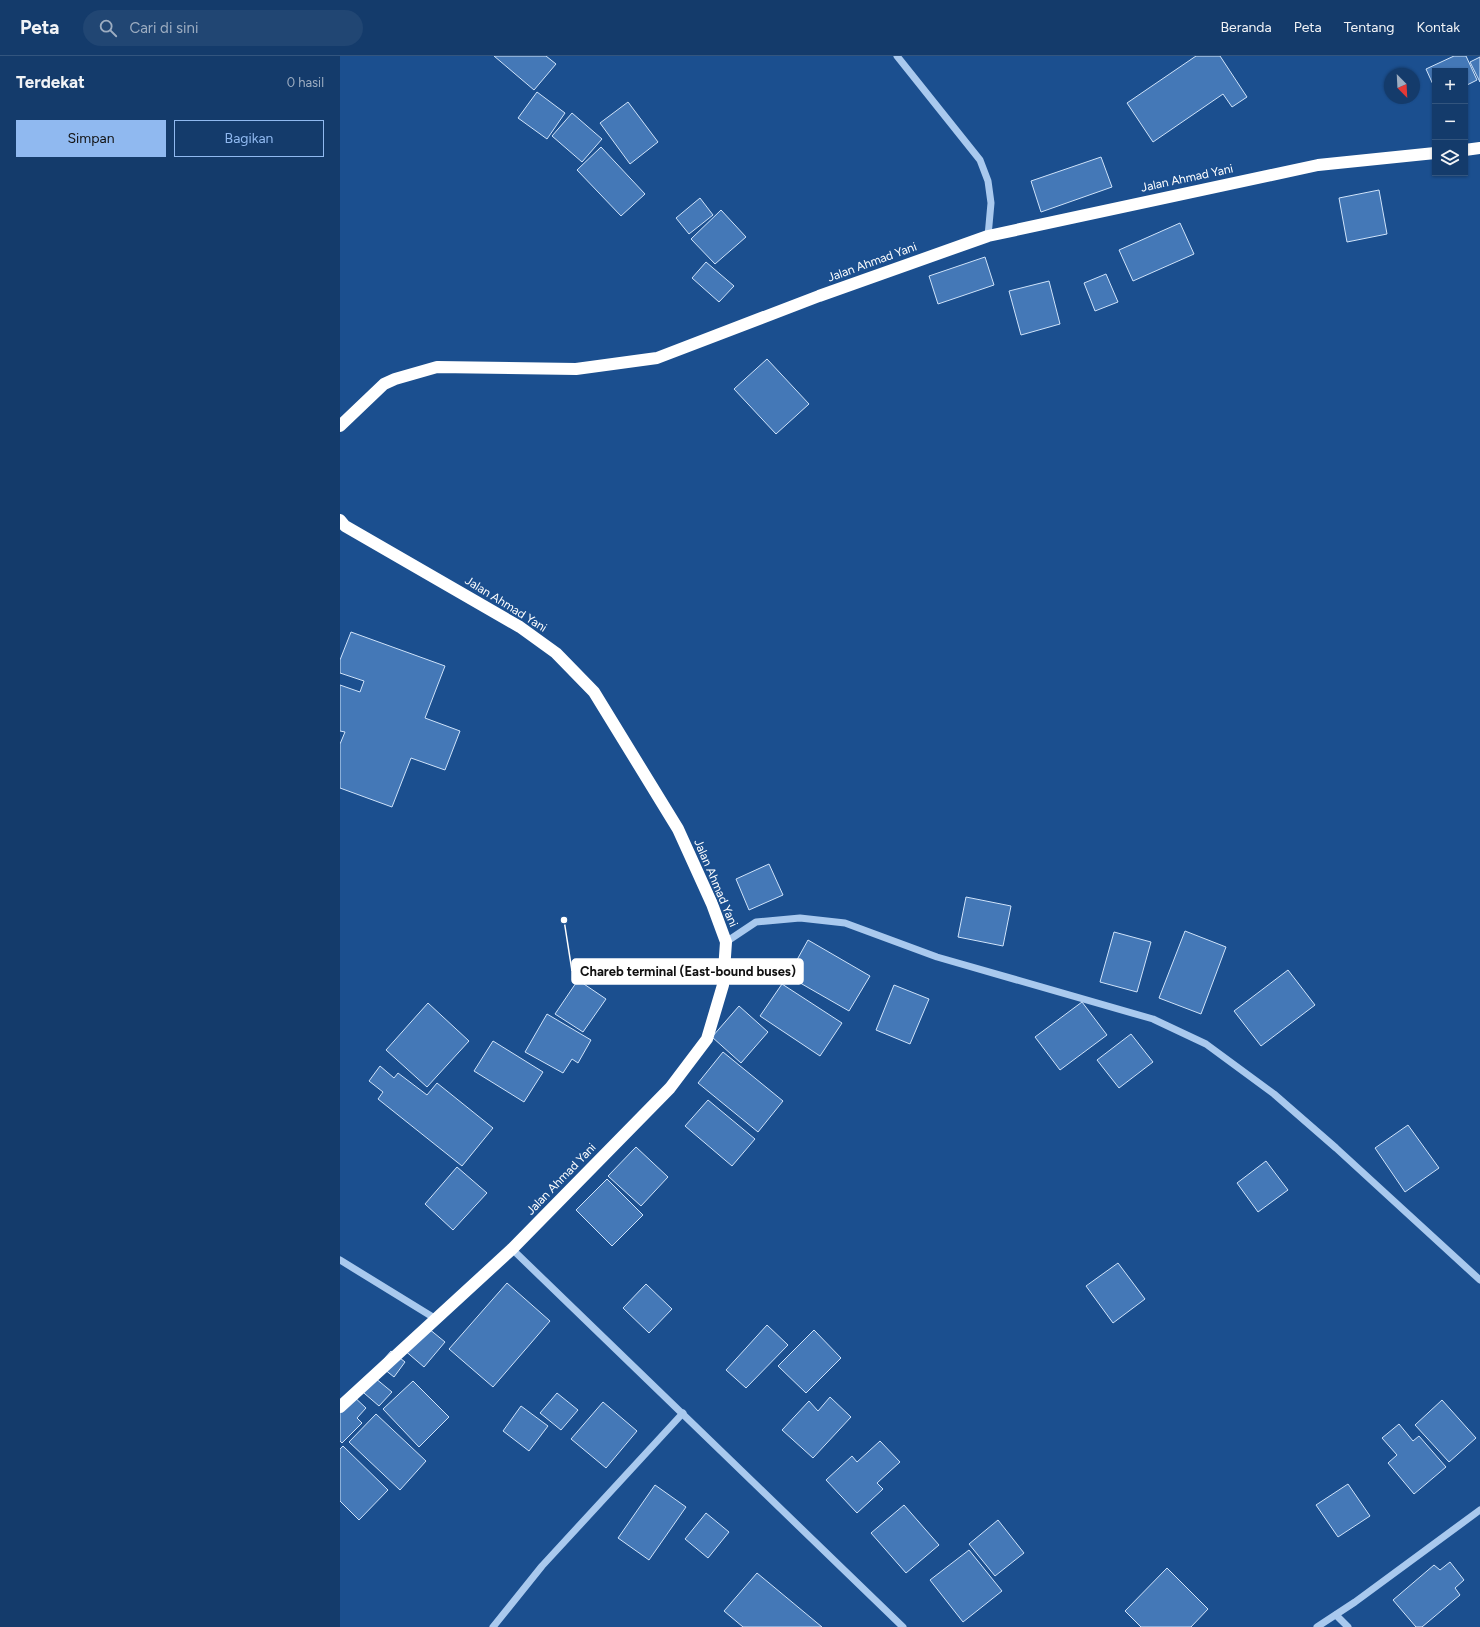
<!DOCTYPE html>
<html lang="id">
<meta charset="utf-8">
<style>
body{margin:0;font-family:Figtree,sans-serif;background:#214673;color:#f1f3f6}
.controls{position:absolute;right:12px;top:12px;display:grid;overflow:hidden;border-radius:0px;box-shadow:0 1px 3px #0004}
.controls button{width:36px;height:36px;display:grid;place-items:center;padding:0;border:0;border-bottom:1px solid #33557e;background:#143b6b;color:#f1f3f6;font:20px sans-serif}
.compass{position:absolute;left:1044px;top:12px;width:36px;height:36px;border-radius:50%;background:#143b6b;box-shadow:0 1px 3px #0004;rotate:156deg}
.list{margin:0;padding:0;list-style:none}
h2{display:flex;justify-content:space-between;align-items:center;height:52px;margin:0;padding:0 16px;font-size:17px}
h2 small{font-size:13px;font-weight:400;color:#9dadc1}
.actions{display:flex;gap:8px;padding:12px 16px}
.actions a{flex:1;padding:9px 0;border:1px solid #90b9f0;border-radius:0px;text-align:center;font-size:14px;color:#90b9f0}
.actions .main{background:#90b9f0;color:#111}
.icon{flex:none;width:22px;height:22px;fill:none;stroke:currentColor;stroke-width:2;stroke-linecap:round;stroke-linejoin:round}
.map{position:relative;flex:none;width:1140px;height:1571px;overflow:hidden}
header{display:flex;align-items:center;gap:24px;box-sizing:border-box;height:56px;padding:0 20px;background:#143b6b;border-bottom:1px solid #33557e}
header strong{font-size:19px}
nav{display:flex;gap:22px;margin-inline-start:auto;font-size:14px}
.search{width:280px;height:36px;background:#214673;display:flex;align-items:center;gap:10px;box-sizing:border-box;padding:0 14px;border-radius:22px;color:#9dadc1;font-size:15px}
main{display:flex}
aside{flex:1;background:#143b6b}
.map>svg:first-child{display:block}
</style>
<header>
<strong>Peta</strong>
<div class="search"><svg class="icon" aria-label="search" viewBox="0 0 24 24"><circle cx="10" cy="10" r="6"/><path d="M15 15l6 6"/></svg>Cari di sini</div>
<nav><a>Beranda</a><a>Peta</a><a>Tentang</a><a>Kontak</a></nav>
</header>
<main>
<aside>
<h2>Terdekat<small>0 hasil</small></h2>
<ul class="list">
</ul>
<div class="actions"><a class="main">Simpan</a><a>Bagikan</a></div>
</aside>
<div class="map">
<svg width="1140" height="1571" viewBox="0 0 1140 1571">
<rect width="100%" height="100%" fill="#1b4f8f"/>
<g fill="#4478b7" stroke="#cfe3fa">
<polygon points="154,0 206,0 216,8 194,34"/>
<polygon points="856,0 880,0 907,41 892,51 883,38 813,86 787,47"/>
<polygon points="1114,0 1126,0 1137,24 1125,30 1125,15 1095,15 1095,33 1086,13"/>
<polygon points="1140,1 1140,26 1130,6"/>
<polygon points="197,36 225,57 207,83 178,62"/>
<polygon points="288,46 318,86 290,108 260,67"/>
<polygon points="232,57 262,83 242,106 212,80"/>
<polygon points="261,91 305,138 281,160 237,114"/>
<polygon points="761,101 772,131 701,156 691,125"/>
<polygon points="1039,134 1047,178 1007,186 999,142"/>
<polygon points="360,142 373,159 349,178 336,162"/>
<polygon points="381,154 406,181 375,208 351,183"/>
<polygon points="840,167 854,198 793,225 779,194"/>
<polygon points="645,201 654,229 598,248 589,220"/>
<polygon points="366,206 394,230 379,246 352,222"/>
<polygon points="766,218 778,246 755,255 744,227"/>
<polygon points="709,225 720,268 681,279 669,235"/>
<polygon points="427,303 469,348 436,378 394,333"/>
<polygon points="11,576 105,610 85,662 120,675 105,714 71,702 52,751 0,732 0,688 5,676 0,675 0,629 20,636 24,625 0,617 0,604"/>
<polygon points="429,808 443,839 409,854 396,823"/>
<polygon points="626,841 671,850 663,890 618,881"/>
<polygon points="845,875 886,891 861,958 819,942"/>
<polygon points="774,876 811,886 797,936 760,926"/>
<polygon points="468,884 530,920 509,955 448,920"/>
<polygon points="948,914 975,949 921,990 894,955"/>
<polygon points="238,924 266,943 243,976 215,958"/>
<polygon points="442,928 502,967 480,1000 420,960"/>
<polygon points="554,929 589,943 570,988 536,974"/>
<polygon points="742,946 767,979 720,1014 695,981"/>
<polygon points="88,947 129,985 87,1031 46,994"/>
<polygon points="399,950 428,976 401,1007 372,981"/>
<polygon points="207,958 251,984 238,1007 232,1003 223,1017 185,996"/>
<polygon points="791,978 813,1006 779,1032 757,1004"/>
<polygon points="153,985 203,1016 184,1046 134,1015"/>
<polygon points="383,996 443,1045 418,1076 358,1027"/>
<polygon points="40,1010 54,1022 58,1017 87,1039 97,1027 153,1072 122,1110 38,1043 43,1036 29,1025"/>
<polygon points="368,1044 415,1083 392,1110 345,1070"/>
<polygon points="1068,1069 1099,1112 1065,1136 1035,1092"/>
<polygon points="296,1091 328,1121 301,1150 268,1120"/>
<polygon points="926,1105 948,1134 918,1156 897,1127"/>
<polygon points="117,1111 147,1137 113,1174 85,1148"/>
<polygon points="267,1123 303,1159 272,1190 236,1154"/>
<polygon points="778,1207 805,1243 773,1267 746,1230"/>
<polygon points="167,1227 210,1265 153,1331 109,1293"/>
<polygon points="306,1228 332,1253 309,1277 283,1252"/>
<polygon points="83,1268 105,1286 84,1311 63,1293"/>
<polygon points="427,1269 448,1289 406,1332 386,1314"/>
<polygon points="474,1274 501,1302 466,1337 438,1310"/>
<polygon points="51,1295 65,1306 54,1321 39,1309"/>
<polygon points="29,1317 52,1336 39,1350 17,1331"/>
<polygon points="73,1325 109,1361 79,1391 43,1353"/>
<polygon points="217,1337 238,1354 221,1374 200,1357"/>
<polygon points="11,1338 26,1352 17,1362 22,1367 2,1387 0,1385 0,1349"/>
<polygon points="490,1341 511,1361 473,1402 442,1374 469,1345 478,1355"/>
<polygon points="1102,1344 1136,1382 1109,1406 1075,1369"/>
<polygon points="263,1346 297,1375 266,1412 231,1383"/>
<polygon points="181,1350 208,1370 189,1395 163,1375"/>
<polygon points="36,1358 86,1405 60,1434 9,1386"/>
<polygon points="1059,1368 1073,1385 1079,1380 1106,1411 1074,1438 1048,1407 1057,1399 1042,1382"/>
<polygon points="540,1385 560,1406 537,1427 543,1433 517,1457 486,1424 512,1400 517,1406"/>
<polygon points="3,1390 48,1434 19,1464 0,1445 0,1393"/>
<polygon points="1008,1428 1030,1460 998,1481 976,1449"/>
<polygon points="315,1429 346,1451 309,1504 278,1482"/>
<polygon points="564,1449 599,1489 566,1517 531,1477"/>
<polygon points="366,1457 389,1476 368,1502 345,1483"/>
<polygon points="658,1464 684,1497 655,1520 629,1488"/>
<polygon points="629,1494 662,1535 623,1566 590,1524"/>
<polygon points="1110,1506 1124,1524 1115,1532 1120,1539 1082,1571 1076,1571 1053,1544 1094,1509 1100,1514"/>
<polygon points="827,1512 868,1553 851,1571 801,1571 785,1555"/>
<polygon points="417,1517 482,1571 403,1571 384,1555"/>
</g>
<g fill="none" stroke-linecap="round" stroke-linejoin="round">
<g stroke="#a9c9ee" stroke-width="7">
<polyline points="557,0 640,104 648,125 651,147 648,180"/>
<polyline points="386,886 416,866 460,862 505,867 597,901 813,963 866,988 934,1038 996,1092 1140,1224"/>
<polyline points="172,1193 563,1571"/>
<polyline points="0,1204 96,1263"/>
<polyline points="996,1559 1008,1571"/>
<polyline points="153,1571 202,1510 343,1357"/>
<polyline points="977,1571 1015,1546 1140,1454"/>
</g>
<g stroke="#fff" stroke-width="12">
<polyline points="1125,94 1140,92"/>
<polyline points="0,370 44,328 55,323 97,311 236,313 317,302 479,240 648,180 978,109 1095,97"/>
<polyline points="0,464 5,470 180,571 216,597 254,636 338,773 372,848 386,886 383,929 367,983 330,1032 172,1193 0,1351"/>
</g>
</g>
<g text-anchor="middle" stroke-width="3.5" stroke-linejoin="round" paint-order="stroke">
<g font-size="12" fill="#fff" stroke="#1b4f8f">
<text transform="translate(847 122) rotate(-12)" y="4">Jalan Ahmad Yani</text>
<text transform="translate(532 206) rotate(-20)" y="4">Jalan Ahmad Yani</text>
<text transform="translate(166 548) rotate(32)" y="4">Jalan Ahmad Yani</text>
<text transform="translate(376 827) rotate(67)" y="4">Jalan Ahmad Yani</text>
<text transform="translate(221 1123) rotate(-46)" y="4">Jalan Ahmad Yani</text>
</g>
</g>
<path fill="none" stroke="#fff" stroke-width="1.5" d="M224 864L232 915"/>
<circle fill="#fff" stroke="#1b4f8f" stroke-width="1.5" cx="224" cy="864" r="4"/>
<rect fill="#fff" stroke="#fff" stroke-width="1.5" x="232" y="903" width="231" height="25" rx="4"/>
<g font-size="13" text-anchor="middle" font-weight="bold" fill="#111">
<text x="348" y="920">Chareb terminal (East-bound buses)</text>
</g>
</svg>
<div class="controls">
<button>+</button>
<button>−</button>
<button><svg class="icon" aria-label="layers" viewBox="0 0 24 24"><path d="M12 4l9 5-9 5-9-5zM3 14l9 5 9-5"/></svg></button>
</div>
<svg class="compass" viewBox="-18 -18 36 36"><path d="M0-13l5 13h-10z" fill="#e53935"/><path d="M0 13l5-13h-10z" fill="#9dadc1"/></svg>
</div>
</main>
